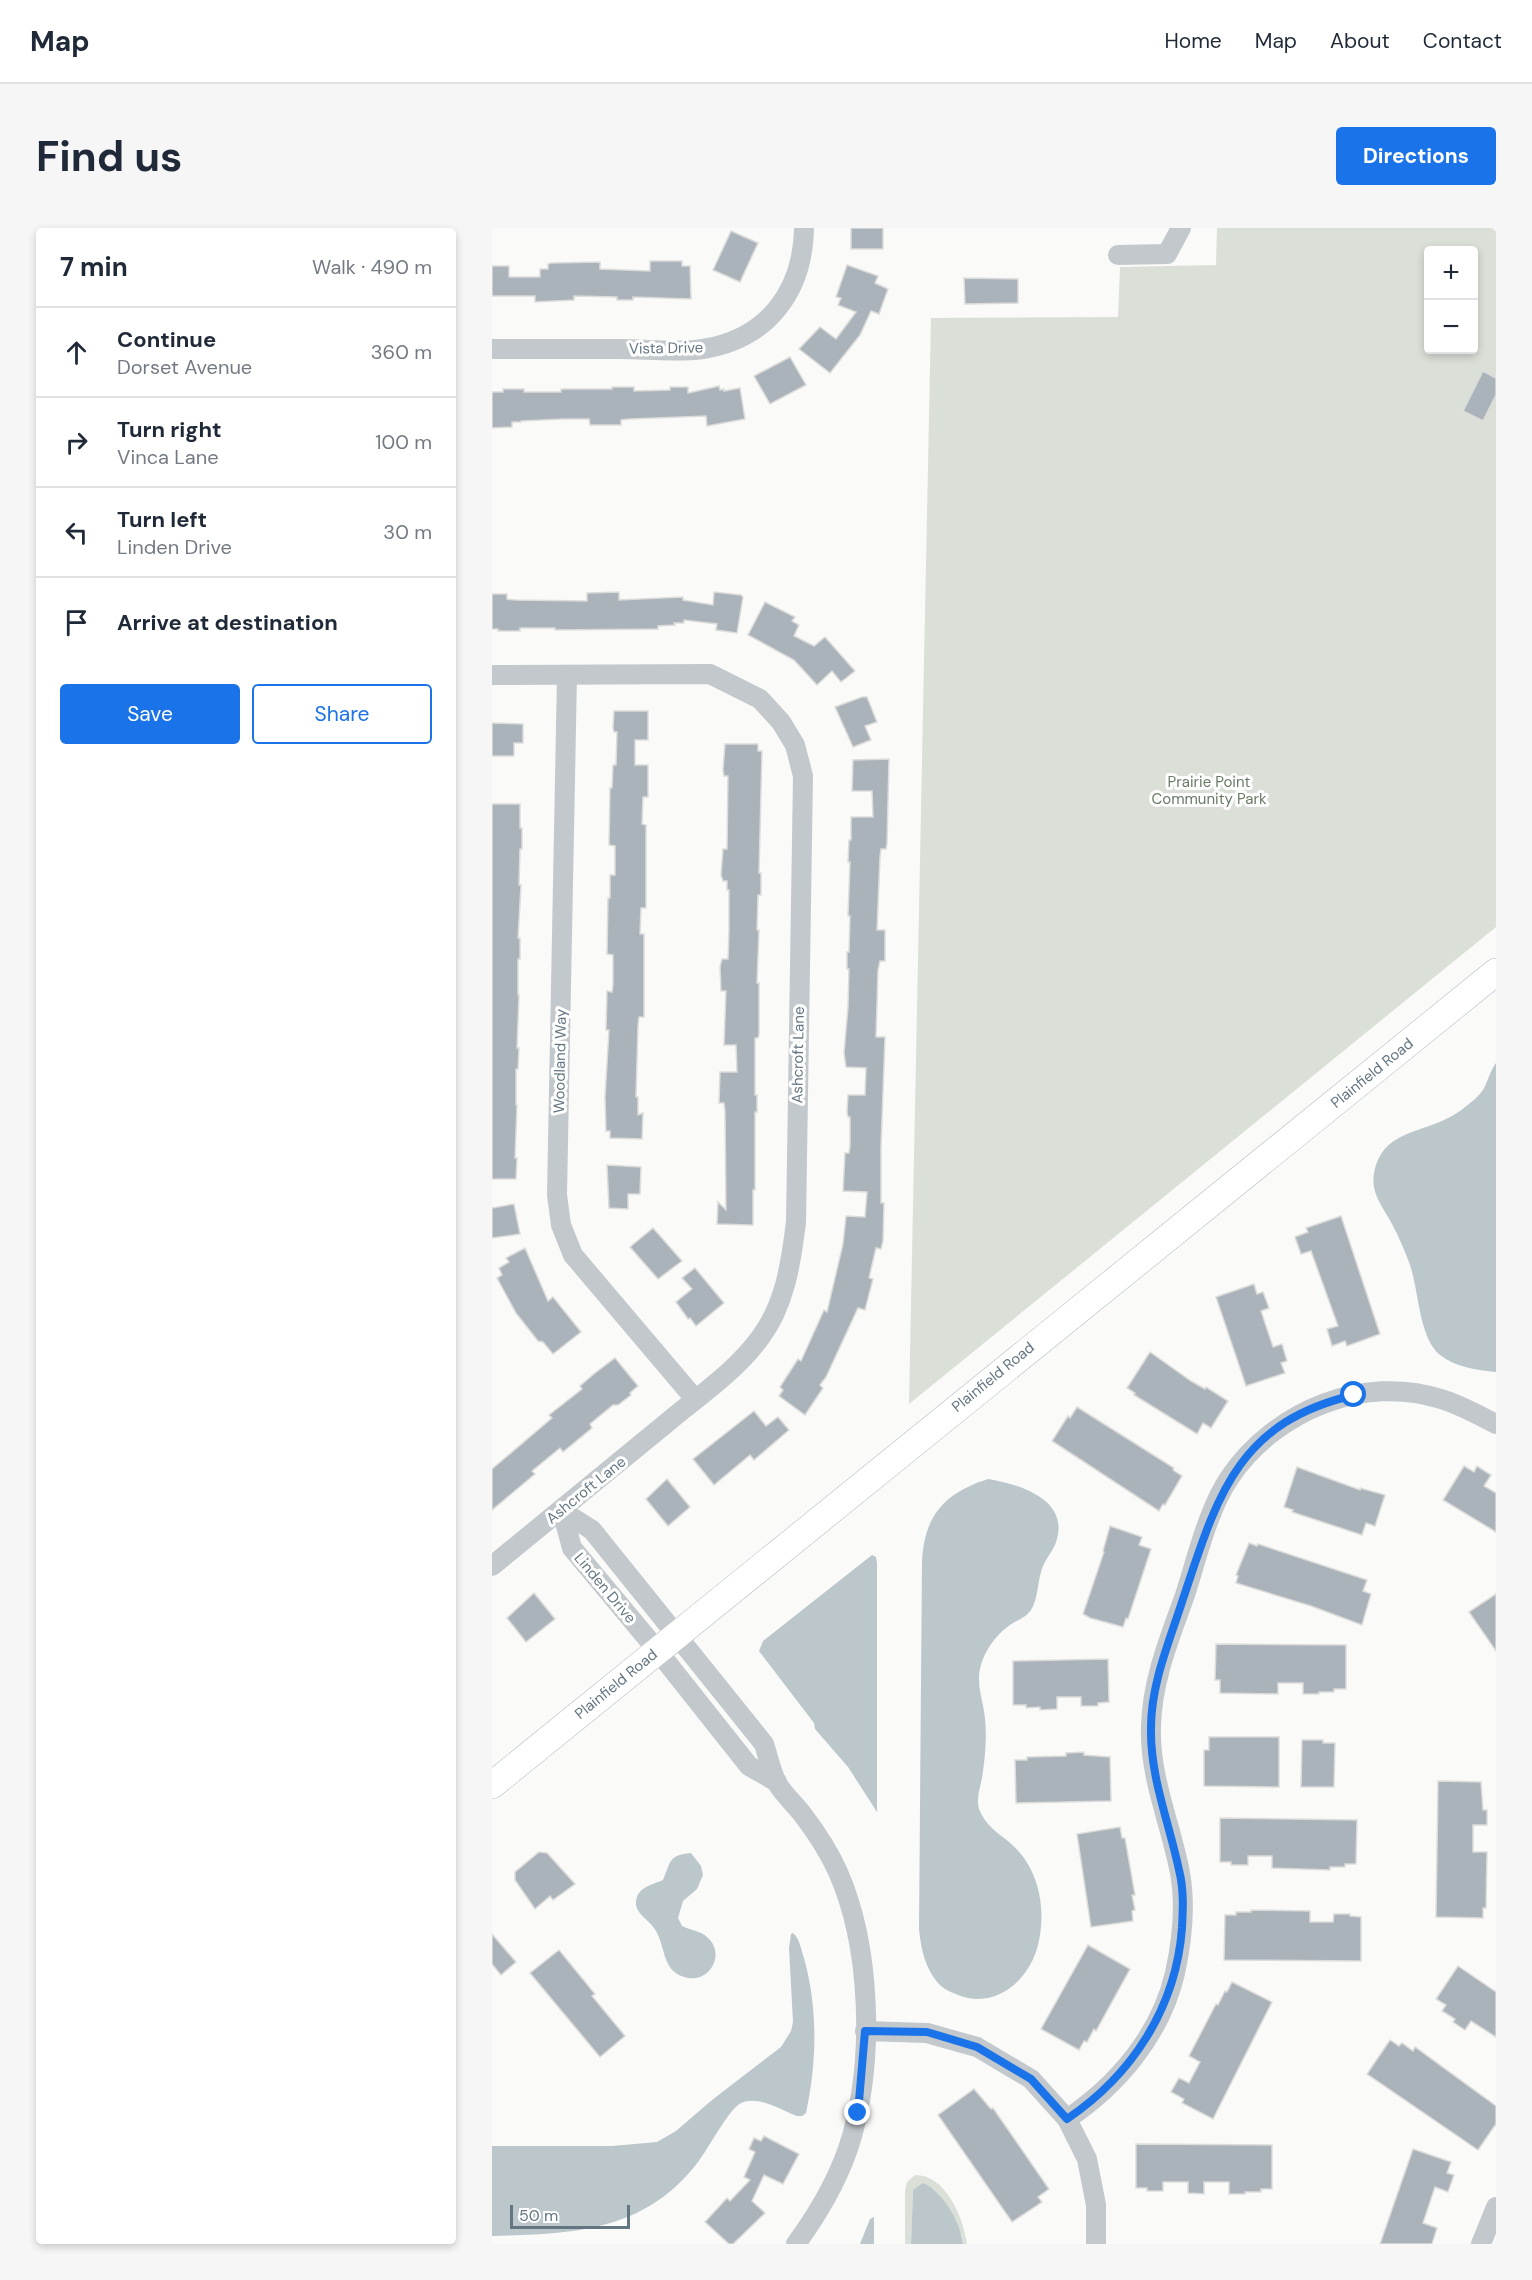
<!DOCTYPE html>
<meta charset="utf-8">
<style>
body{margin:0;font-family:"DM Sans",sans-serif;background:#f6f6f7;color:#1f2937}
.controls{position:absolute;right:18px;top:18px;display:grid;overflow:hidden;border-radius:6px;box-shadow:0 3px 9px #0003}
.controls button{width:54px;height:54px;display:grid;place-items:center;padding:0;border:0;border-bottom:2px solid #e0e1e3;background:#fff;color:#1f2937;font:30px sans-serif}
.scale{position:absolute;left:18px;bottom:15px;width:120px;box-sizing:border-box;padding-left:6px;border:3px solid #657683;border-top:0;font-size:16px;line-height:21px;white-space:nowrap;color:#657683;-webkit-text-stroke:4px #fff;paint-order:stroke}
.stop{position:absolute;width:18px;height:18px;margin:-14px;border:4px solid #1a73e8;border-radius:50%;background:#fff}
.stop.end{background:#1a73e8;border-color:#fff;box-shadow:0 2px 6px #0008}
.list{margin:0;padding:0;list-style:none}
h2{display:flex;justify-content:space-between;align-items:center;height:78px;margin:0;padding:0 24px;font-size:26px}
h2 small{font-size:20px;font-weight:400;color:#747a83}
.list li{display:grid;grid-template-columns:39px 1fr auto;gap:18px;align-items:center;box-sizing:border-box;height:90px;padding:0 24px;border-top:2px solid #e0e1e3}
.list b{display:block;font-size:22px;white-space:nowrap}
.list p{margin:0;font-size:20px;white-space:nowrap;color:#747a83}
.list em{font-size:20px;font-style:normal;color:#747a83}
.actions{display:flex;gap:12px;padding:18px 24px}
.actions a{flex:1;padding:14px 0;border:2px solid #1a73e8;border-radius:6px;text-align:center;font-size:21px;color:#1a73e8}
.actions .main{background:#1a73e8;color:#fff}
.icon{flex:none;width:33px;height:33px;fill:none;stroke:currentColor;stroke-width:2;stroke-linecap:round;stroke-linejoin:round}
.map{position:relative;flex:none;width:1004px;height:2016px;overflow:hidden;border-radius:6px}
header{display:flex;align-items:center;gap:36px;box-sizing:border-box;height:84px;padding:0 30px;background:#fff;border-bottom:2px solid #e0e1e3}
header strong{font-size:28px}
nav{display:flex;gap:33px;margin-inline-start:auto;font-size:21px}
.intro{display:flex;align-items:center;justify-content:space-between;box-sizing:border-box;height:144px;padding:0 36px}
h1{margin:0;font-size:42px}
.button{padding:15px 27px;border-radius:6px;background:#1a73e8;color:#fff;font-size:21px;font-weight:700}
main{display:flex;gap:36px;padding:0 36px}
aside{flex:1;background:#fff;border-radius:6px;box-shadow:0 3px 9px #0003}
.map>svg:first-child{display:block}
</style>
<header>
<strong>Map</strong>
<nav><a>Home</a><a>Map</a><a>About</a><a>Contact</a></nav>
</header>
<div class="intro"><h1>Find us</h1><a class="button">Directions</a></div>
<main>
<aside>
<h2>7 min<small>Walk · 490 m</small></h2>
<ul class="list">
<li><svg class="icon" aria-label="ahead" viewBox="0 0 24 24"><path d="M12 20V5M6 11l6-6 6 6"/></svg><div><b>Continue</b><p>Dorset Avenue</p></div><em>360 m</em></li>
<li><svg class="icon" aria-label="right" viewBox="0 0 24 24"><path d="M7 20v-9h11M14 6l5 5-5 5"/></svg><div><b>Turn right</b><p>Vinca Lane</p></div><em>100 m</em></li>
<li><svg class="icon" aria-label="left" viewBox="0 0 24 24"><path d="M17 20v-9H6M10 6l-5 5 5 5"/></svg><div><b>Turn left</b><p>Linden Drive</p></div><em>30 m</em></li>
<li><svg class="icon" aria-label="arrive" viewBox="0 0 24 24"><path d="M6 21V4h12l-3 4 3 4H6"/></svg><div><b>Arrive at destination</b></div></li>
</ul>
<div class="actions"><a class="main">Save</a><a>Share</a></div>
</aside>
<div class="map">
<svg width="1004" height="2016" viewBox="0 0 1004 2016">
<rect width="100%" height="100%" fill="#fafaf8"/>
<g fill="#dadfd7" fill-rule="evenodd">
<path d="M725 0H1004V699L417 1176 439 90 626 89 628 39 724 37ZM936 22H982V122H936Z"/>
<path d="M423 1947C454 1947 471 1989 475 2016H471L470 2007 421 1962 419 2016H413V1963L415 1954Z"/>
</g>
<g fill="#bbc7cb">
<path d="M1004 835V1144C985 1142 963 1139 948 1127 927 1110 927 1063 918 1037 913 1023 907 1009 900 996 894 984 884 972 882 959 880 949 883 937 888 928 900 905 933 902 954 891 965 886 975 878 984 870 996 860 995 847 1004 835Z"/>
<path d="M496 1251C526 1256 576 1270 565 1311 563 1320 555 1329 551 1338 545 1352 547 1369 539 1382 534 1389 528 1391 521 1395 503 1406 487 1429 487 1451 487 1464 492 1478 493 1491 495 1510 493 1531 490 1550 488 1560 484 1571 487 1581 493 1597 505 1604 517 1614 547 1639 555 1680 546 1717 537 1753 503 1782 466 1767 459 1764 451 1761 446 1755 433 1740 429 1721 427 1701L430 1334C432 1287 453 1265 496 1251Z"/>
<polygon points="380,1327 384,1329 385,1335 385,1584 356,1539 323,1501 322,1495 267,1423 271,1413"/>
<path d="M199 1625 209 1638 211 1647 205 1661 191 1673 186 1690 190 1698C198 1702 209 1703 215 1709 235 1726 217 1757 192 1749 169 1742 174 1716 162 1700 156 1691 143 1685 144 1674 145 1659 160 1657 171 1652 179 1634 176 1627 199 1625Z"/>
<path d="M301 1705C308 1711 309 1722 312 1730 326 1781 325 1834 314 1885L310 1888H305C289 1882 266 1867 249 1875 236 1882 217 1920 206 1934 153 2004 80 2006 0 2008V1918H120L165 1914 184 1903 220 1872 289 1819 299 1803 301 1794 297 1720 299 1706Z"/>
<path d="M431 1955C452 1965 468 1994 471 2016H419L421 1962Z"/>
<polygon points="382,1989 382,2016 368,2016 378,1991"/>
</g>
<g fill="#aab3b9" stroke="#dcdcda" stroke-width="1.5">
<rect x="359" y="0" width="32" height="21"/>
<polygon points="239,3 266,15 248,54 221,42"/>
<polygon points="158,33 190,33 190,38 198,38 199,71 141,69 141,72 125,72 125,69 82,68 82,72 43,74 43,68 0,68 0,38 17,38 17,49 48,49 48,41 56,41 56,36 59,35 108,34 108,41 158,43"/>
<polygon points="355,37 386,48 383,55 396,61 387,86 379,83 368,107 338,145 307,121 328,99 344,111 364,84 346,77 349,70 344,69"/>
<polygon points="472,50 526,51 526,75 473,76"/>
<polygon points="298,129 314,157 278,176 262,148"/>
<polygon points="991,143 1004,150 1004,167 991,193 971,183"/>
<polygon points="227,158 228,162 232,161 232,163 248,160 253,191 215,198 214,188 138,191 129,192 129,197 98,197 97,191 71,191 29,193 29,194 20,194 20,199 0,200 0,164 11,164 11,161 32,161 32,164 69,164 69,161 120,161 120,159 142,159 142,163 178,162 178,159 196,159 196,165"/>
<polygon points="127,364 127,372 191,369 191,372 221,377 222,364 249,367 251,369 245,405 224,402 225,396 192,392 192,395 182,395 183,397 166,398 166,401 63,402 63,400 28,400 28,403 6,403 6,401 0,401 0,366 15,366 15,371 23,372 95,373 95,365"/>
<polygon points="273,374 303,389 300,393 307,397 302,408 322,418 333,409 363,443 349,454 340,443 325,457 302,432 256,407"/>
<polygon points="370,469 375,469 385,494 373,498 379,512 361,519 343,479"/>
<polygon points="122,483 156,483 156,512 143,512 143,537 156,537 156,569 151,569 150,596 154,597 154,680 149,680 148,706 152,706 152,789 147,789 146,797 144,869 146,869 146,887 151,885 150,911 118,910 118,903 114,903 113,869 117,802 114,802 115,763 120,764 121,757 121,727 115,726 116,670 118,670 118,647 123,647 123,618 117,617 118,560 120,560 121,537 124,537 125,504 122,504 121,500"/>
<polygon points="0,495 31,496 31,515 22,515 22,528 0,528"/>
<polygon points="233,516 266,516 266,523 270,523 267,645 269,645 269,667 266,667 265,702 267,702 265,755 267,755 267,807 266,810 263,810 263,867 265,867 265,884 263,884 263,962 261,962 261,997 258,997 225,996 226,974 234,982 233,884 232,875 227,875 228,844 245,844 244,817 232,817 234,763 229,763 228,739 230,731 236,731 237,704 237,662 235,662 235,653 231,653 229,647 231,621 235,621 236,548 232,548 231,542"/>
<polygon points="397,531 395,616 394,621 389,621 388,629 385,702 393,702 393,733 388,733 386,742 384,809 393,809 389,919 389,975 392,975 391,1013 389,1021 384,1020 377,1050 381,1051 373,1082 366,1080 334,1149 328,1157 331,1160 313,1187 287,1168 291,1162 288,1159 306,1131 309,1133 332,1082 335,1084 351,1016 354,988 373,989 375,964 351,963 353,925 357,925 358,918 358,889 356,889 355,884 356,867 373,867 374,840 354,839 352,825 356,779 357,741 355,741 355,724 357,724 358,688 356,688 358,634 356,634 357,612 359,612 359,589 381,589 380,563 360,563 361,532"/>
<polygon points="0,576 28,576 28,600 30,600 30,621 28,621 27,657 29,657 26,710 28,710 28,731 26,731 26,767 27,767 25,820 27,820 26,841 24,841 24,877 25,877 23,930 25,930 24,951 0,951"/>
<polygon points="115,937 149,939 148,966 136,966 136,981 117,980"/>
<polygon points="22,976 28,1006 0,1010 0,980"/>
<polygon points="849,988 888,1106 855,1118 853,1113 840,1118 835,1101 846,1098 819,1023 809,1026 803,1009 816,1004 814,1000"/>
<polygon points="161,1000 190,1033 166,1051 138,1019"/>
<polygon points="33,1020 56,1073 61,1069 89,1104 61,1126 51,1114 46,1113 24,1085 5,1050 10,1047 7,1040 17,1034 14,1030"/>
<polygon points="203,1040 232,1075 204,1098 198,1090 196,1091 184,1074 200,1061 190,1050"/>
<polygon points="762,1056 765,1066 771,1064 777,1080 769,1083 781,1119 790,1116 795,1133 789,1135 793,1145 754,1158 724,1069"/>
<polygon points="658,1124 699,1153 713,1161 714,1159 736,1173 719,1200 711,1195 705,1206 642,1167 643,1165 635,1160"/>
<polygon points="123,1130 146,1158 138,1165 139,1167 126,1177 121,1177 98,1196 100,1200 71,1224 68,1220 40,1243 43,1246 0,1282 0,1241 60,1190 57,1187 90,1161 88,1158 103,1145"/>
<polygon points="585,1179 682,1240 681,1242 690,1248 673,1277 671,1276 667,1283 560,1213 576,1188 578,1190"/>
<polygon points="262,1183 274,1198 286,1189 297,1202 262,1232 258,1227 222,1257 201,1231"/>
<polygon points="972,1238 982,1244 985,1238 999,1247 992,1258 1004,1265 1004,1304 951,1272"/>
<polygon points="805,1239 868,1262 868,1260 893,1267 883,1298 874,1295 870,1307 800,1284 801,1282 792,1279"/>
<polygon points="175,1251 198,1279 176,1298 154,1271"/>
<polygon points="618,1298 650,1309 647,1317 659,1321 636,1391 634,1390 631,1399 598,1390 591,1386 612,1324 611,1323"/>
<polygon points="757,1315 765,1318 766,1316 875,1352 871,1363 879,1366 870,1397 819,1378 744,1355 746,1348 744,1347"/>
<polygon points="42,1365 63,1391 34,1414 15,1390"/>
<polygon points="1004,1366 1004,1423 977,1384"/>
<polygon points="724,1416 854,1417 854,1461 842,1461 842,1464 827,1464 827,1466 811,1466 811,1455 786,1455 786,1466 728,1465 728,1452 723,1452"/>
<polygon points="616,1431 617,1474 606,1475 606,1478 589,1478 589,1469 565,1469 565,1481 548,1482 548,1479 534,1480 534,1477 521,1477 521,1433"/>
<polygon points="717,1509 787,1509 787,1559 712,1558 712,1522 717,1522"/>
<polygon points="810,1512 831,1512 831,1515 843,1515 842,1559 809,1559"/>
<polygon points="592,1524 592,1527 618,1529 619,1573 524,1575 523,1532 535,1532 535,1529 574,1528 574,1525"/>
<polygon points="946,1553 989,1554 991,1582 995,1582 995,1597 981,1597 981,1624 995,1624 994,1680 991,1680 991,1690 944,1689"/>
<polygon points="728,1590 865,1592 864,1636 853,1636 853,1639 838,1639 838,1642 780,1640 780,1628 756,1628 756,1637 739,1637 739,1634 728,1634"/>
<polygon points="628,1599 630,1610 633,1610 643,1667 640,1667 643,1682 640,1683 641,1693 599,1699 585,1606"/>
<polygon points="47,1624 55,1625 83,1656 61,1672 58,1668 43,1681 23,1652 23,1644"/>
<polygon points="759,1682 818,1683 818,1694 841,1694 842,1686 858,1686 858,1688 869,1689 869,1733 732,1732 733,1687 744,1687 744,1684 759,1684"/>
<polygon points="0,1706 24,1734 9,1747 0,1736"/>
<polygon points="596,1717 638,1741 604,1803 602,1801 595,1814 592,1813 587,1822 549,1801"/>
<polygon points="67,1722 103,1766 100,1768 133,1808 108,1829 38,1745"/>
<polygon points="966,1738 1004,1764 1004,1809 979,1793 973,1802 961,1794 963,1791 950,1783 954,1777 944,1771"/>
<polygon points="740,1754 780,1774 721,1891 690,1875 692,1871 679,1864 687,1850 697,1855 708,1834 697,1828 724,1776 726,1777 733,1763 735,1764"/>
<polygon points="898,1812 907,1818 910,1815 921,1823 923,1819 1004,1878 1004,1896 986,1922 875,1846"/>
<polygon points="482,1861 499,1881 501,1880 557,1961 546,1969 550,1974 520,1994 446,1887"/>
<polygon points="272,1908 307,1926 291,1956 272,1947 260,1973 273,1985 241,2016 237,2016 213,1994 235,1970 238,1973 258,1952 252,1949 263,1924 257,1921 262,1910 269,1913"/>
<polygon points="644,1916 780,1917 780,1961 769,1961 769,1964 753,1964 753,1966 737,1966 737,1954 712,1954 712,1966 696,1965 696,1954 671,1954 671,1963 655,1963 655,1960 644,1960"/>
<polygon points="921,1921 959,1934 955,1945 962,1947 956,1964 943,1959 931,1995 945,2000 940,2016 888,2016"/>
</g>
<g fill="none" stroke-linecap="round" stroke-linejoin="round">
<defs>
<polyline id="secondary" points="0,1557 1004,744"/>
</defs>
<use href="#secondary" stroke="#b3babf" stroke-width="28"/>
<g stroke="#c3c8cc" stroke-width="20">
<polyline points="626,27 675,26 689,0"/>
<path d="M0 121C43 121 86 121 128 121 155 121 184 125 211 121 275 111 311 64 312 0"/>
<path d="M0 447 218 446 268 471 289 494 303 517 311 548 304 994C299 1035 293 1077 268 1110 244 1143 207 1168 177 1193 118 1242 59 1290 0 1338"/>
<polyline points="75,447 65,967 69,997 81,1027 203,1171"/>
<path d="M70 1283 100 1302 272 1516C276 1528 279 1543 285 1555 291 1566 303 1576 311 1587 324 1604 337 1624 346 1644 379 1719 382 1829 360 1908 349 1947 328 1983 304 2016"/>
<polyline points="70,1283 80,1320 165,1422 257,1538 285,1554"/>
<polyline points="373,1803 435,1805 485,1819 539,1851 575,1891 595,1931 604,1977 604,2016"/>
<path d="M575 1891C626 1857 669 1806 683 1745 690 1713 694 1678 688 1645 679 1596 657 1549 659 1498 660 1452 678 1409 693 1367 705 1330 716 1281 738 1249 783 1183 871 1146 949 1171 969 1177 986 1187 1004 1196"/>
<polyline points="989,2016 1004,1979"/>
</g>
<use href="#secondary" stroke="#fff" stroke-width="27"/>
</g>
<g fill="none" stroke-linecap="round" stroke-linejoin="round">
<path stroke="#1a73e8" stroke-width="8" d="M366 1885 373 1803 435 1804 485 1819 539 1851 575 1891C640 1847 684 1780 690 1700 691 1681 692 1661 687 1642 677 1594 658 1549 659 1500 659 1457 676 1417 689 1377 724 1273 742 1195 862 1167"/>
</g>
<g text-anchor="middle" stroke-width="6" stroke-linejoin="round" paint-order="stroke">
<g font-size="15" fill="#657683" stroke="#fff">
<text transform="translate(174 120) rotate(-1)" y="5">Vista Drive</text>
<text transform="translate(306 827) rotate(-89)" y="5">Ashcroft Lane</text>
<text transform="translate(68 833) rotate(-89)" y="5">Woodland Way</text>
<text transform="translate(880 845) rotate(-39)" y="5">Plainfield Road</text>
<text transform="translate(501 1149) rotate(-39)" y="5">Plainfield Road</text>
<text transform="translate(94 1262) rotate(-39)" y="5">Ashcroft Lane</text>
<text transform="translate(113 1360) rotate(50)" y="5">Linden Drive</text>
<text transform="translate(124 1456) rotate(-39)" y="5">Plainfield Road</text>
</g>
<g font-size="15" fill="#687a64" stroke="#fff">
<text x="717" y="559">Prairie Point<tspan x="717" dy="17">Community Park</tspan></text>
</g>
</g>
</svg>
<div class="controls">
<button>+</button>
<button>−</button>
</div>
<div class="scale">50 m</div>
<div class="stop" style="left:862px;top:1167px"></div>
<div class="stop end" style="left:366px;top:1885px"></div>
</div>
</main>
